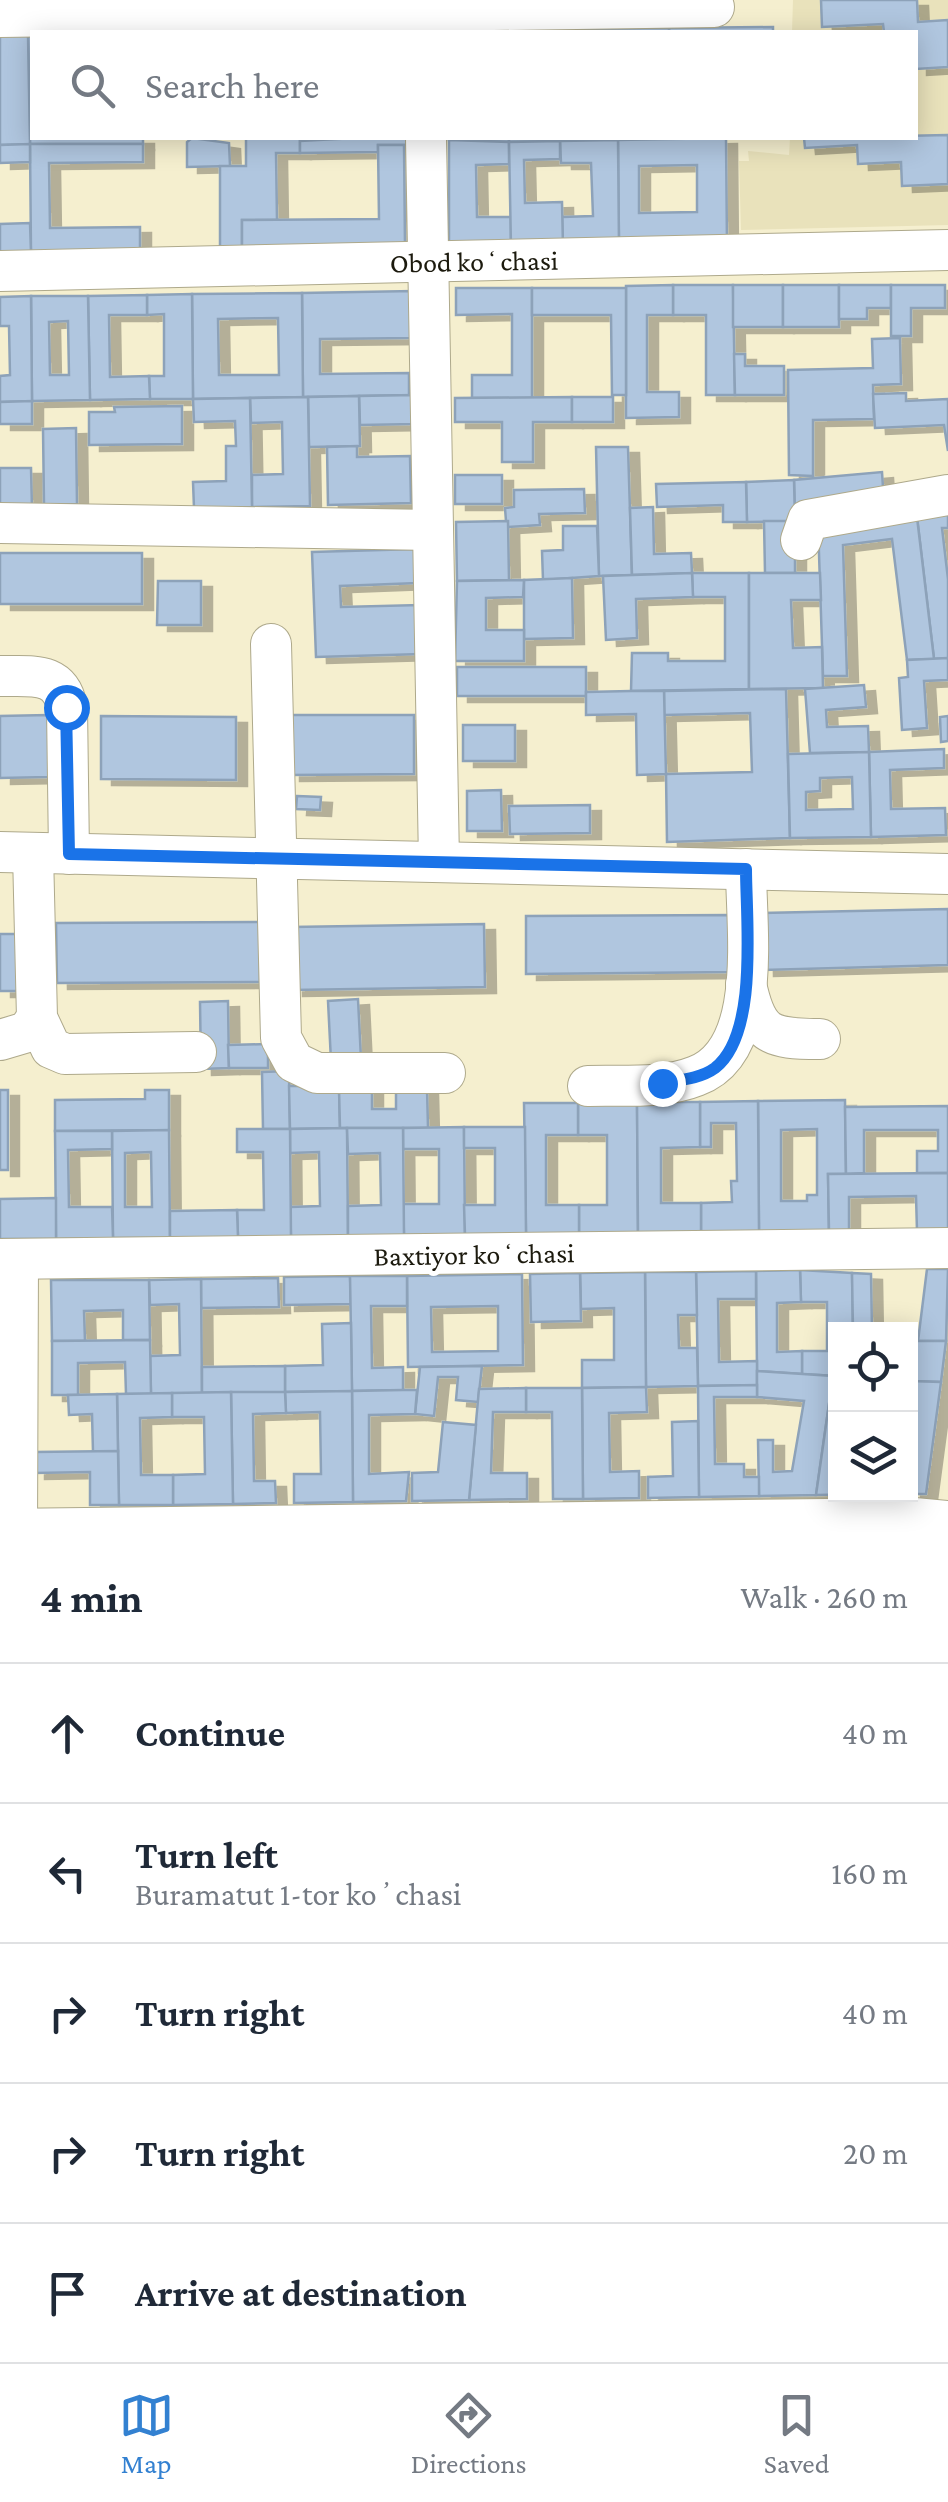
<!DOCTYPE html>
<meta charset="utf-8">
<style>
body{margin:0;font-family:"Crimson Pro",serif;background:#f2f2f3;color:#1f2937}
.controls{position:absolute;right:30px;bottom:30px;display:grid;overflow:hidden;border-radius:0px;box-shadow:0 5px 25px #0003}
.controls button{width:90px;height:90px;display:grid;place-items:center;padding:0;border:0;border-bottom:2px solid #e0e1e3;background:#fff;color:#1f2937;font:50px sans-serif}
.stop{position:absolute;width:30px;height:30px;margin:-22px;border:8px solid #1a73e8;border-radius:50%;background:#fff}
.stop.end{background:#1a73e8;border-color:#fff;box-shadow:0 2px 10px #0008}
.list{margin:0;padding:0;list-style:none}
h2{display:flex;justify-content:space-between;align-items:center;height:130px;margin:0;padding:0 40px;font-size:42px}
h2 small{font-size:32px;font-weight:400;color:#747a83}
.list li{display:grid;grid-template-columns:65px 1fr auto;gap:30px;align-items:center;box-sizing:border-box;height:140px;padding:0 40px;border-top:2px solid #e0e1e3}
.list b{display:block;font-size:38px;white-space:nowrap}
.list p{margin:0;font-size:32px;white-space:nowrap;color:#747a83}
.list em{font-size:32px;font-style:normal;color:#747a83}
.icon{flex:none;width:55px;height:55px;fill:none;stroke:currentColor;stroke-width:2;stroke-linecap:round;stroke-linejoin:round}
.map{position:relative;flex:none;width:948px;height:1532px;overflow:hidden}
.search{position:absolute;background:#fff;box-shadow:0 5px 25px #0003;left:30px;right:30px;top:30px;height:110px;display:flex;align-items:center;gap:25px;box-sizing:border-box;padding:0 35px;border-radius:0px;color:#747a83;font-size:38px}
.sheet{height:830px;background:#fff}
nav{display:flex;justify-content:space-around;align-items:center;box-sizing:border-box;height:140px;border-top:2px solid #e0e1e3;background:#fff;font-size:28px;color:#747a83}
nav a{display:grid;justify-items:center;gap:5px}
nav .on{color:#3381d1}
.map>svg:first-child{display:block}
</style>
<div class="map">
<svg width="948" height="1532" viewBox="0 0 948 1532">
<defs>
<filter id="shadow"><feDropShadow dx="11" dy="6" stdDeviation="0" flood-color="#0004"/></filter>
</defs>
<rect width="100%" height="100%" fill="#f5efcf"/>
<polygon fill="#e9e2bb" points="793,0 948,0 948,225 741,230 739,161 749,161 748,151 789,155 790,138 916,138 916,32 792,32"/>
<g fill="#b0c6df" stroke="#8da2b9" stroke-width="2.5" fill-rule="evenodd" filter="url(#shadow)">
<polygon points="821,0 917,0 918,22 948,20 948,67 916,69 916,32 884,32 883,24 822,27"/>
<polygon points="773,27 773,32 669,32 669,28"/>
<polygon points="669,28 669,32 569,32 569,29"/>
<rect x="507" y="29" width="62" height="3"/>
<polygon points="32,34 32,138 143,138 143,144 30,144 28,35"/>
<polygon points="0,35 28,35 30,144 0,145"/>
<polygon points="948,135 948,184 902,186 901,162 858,164 857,145 805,148 804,138"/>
<polygon points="192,138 229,143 230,166 187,167 187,142"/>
<polygon points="246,138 300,138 300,153 276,153 277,220 242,220 242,247 220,247 220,166 246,166"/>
<polygon points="356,138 411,138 411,145 378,145 378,152 300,153 300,141"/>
<polygon points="449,138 509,138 509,142 449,140"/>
<polygon points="509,138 571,138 571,141 509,142"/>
<polygon points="571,138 672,138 672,139 571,141"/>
<path d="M726 138 727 246 619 247 618 140ZM697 165V212L639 213V166Z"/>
<polygon points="449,140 509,142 509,164 476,165 477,217 511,217 511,248 449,248"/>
<polygon points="618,140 619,247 563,247 562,217 593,216 591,163 561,163 560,141"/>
<polygon points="560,141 560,159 524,160 525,203 562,202 563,247 511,248 509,142"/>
<polygon points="30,144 143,144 143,162 49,163 50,228 140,227 140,252 31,253"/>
<polygon points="30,144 30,162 0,163 0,145"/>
<polygon points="378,145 404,145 405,246 242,247 242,220 379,219"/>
<polygon points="30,223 31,253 0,253 0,224"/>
<polygon points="673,285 733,285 735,395 706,395 706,315 673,315"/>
<polygon points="673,285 673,315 647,315 647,392 679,392 679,417 626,418 626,286"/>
<rect x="733" y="285" width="50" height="42"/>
<rect x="783" y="285" width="56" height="42"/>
<polygon points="839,285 891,285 891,308 867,308 867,319 839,319"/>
<polygon points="891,285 945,285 945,308 911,308 911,336 891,336"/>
<polygon points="456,288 532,288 532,398 472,398 472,375 512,375 512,314 456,315"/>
<polygon points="532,288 626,288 626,395 612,395 611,315 532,315"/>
<polygon points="413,291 414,338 320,339 320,374 409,373 409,395 303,397 302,293"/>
<path d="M302 293 303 397 193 399 192 294ZM278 318 279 375H219L218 319Z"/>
<polygon points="192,294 193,399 150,399 149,376 164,376 164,314 147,315 147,295"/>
<polygon points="147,295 147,315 109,315 110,377 149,376 150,399 90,400 88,296"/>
<path d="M31 296H88L90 400 32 401ZM68 321 69 375H50L49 322Z"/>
<polygon points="31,296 32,401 0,402 0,376 10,375 9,326 0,326 0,297"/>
<polygon points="900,338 901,384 873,385 874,419 813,420 813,476 789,475 788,370 873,368 872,339"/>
<polygon points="734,354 745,354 745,366 784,366 784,395 735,395"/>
<polygon points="906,393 906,401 948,399 948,451 944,425 875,428 873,394"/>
<polygon points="414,395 415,424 360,425 359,396"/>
<polygon points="359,396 360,446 309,447 308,397"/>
<polygon points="308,397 310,506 252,507 252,475 283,474 282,422 251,423 250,398"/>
<polygon points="572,397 572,422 533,422 533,462 502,462 502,422 455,422 455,398"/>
<rect x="572" y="397" width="41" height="25"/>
<polygon points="250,398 252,507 194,508 193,482 226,481 226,446 236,446 235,421 194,422 193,399"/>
<polygon points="32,401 32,424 0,424 0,402"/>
<polygon points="182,406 182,444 89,445 89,412 115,412 114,407"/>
<polygon points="76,428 77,504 44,505 43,429"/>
<polygon points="357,446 357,457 410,456 411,503 328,505 327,447"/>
<polygon points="596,447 628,447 632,575 599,576"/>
<polygon points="0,468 31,468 32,509 0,510"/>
<polygon points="882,472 884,503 795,521 794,480"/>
<rect x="455" y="475" width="47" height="29"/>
<polygon points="794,480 795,521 747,522 746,482"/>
<polygon points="746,482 747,522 723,522 723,505 657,507 656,484"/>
<polygon points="584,489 585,513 539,514 540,525 508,527 506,521 505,508 514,507 514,490"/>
<polygon points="948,505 948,528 942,528 948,579 948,658 934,659 916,509"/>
<polygon points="653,507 654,554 691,553 692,573 632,575 630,508"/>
<polygon points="916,509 934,659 907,660 892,539 843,545 847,676 823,676 818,523"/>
<polygon points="508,521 509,580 457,581 456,522"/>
<polygon points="764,521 795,521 795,573 765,573"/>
<polygon points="563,526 597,526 599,576 543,580 542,551 563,550"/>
<polygon points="417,549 418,583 340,586 341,607 420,605 422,654 316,657 312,552"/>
<rect x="0" y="553" width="142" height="51"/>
<polygon points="692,573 749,573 749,689 631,691 632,653 668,653 668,661 725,661 725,597 693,597"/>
<polygon points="692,573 693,597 636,599 637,638 606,640 603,576"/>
<polygon points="749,573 820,573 821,600 791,600 793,648 822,647 823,688 749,689"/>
<polygon points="572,578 573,638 524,639 524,580"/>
<polygon points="524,580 523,597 486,598 486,630 524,630 524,661 455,661 457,581"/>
<polygon points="158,581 201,581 201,625 157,625"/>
<polygon points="948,658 948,680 924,681 927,728 902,730 899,678 908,677 907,660"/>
<rect x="457" y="667" width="129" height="29"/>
<polygon points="864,685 866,707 826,710 827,727 868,726 869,752 810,753 805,689"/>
<polygon points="786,689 790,838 667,842 666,774 752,772 750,713 664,715 664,691"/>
<polygon points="631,691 664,691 666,774 637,775 636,714 586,715 586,692"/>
<polygon points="48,715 49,777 0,778 0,716"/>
<polygon points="289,715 414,715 414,774 289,775"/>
<polygon points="101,716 236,717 236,780 101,779"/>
<polygon points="948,716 948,741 941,742 940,717"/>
<rect x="463" y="725" width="52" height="36"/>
<polygon points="944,749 944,768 890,770 891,809 945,808 946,835 871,837 869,752"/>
<path d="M869 752 871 837 790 838 788 754ZM852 777 853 809 806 810V792L820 791V778Z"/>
<polygon points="501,790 502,831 467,831 467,791"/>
<polygon points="297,796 321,797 320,810 296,809"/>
<polygon points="590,805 590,833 510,834 509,806"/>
<polygon points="948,909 948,965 763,970 762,913"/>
<polygon points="731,915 732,972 526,974 526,916"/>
<polygon points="260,922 260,982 57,983 56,923"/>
<polygon points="484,924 485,987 292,990 291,927"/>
<rect x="0" y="934" width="22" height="57"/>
<polygon points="358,999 361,1059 331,1061 328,1001"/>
<polygon points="228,1001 229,1068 201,1069 200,1002"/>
<polygon points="268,1044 268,1068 229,1068 228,1045"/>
<polygon points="289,1071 290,1129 263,1129 262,1072"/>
<polygon points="289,1086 339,1086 340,1128 290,1129"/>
<polygon points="372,1088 372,1109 396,1109 396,1088 427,1088 428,1128 340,1128 339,1089"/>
<rect x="0" y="1090" width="8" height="80"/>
<polygon points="145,1090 169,1090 169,1130 55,1131 55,1100 145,1099"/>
<path d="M845 1100 846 1174H828L829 1232H759L758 1101ZM817 1129V1195H807V1201H781V1130Z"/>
<polygon points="758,1101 759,1232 701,1232 701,1203 732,1202 731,1181 737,1181 736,1123 711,1123 711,1147 700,1147 700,1102"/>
<polygon points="637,1102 638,1233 579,1234 579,1205 607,1205 607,1135 578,1135 578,1103"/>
<polygon points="637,1102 700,1102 700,1147 661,1148 661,1203 701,1203 701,1232 638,1233"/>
<polygon points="524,1103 578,1103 578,1135 546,1135 546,1205 579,1205 579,1234 526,1234"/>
<polygon points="948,1106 948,1173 917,1173 917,1151 938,1151 938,1130 864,1130 864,1173 846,1174 845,1107"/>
<polygon points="464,1127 465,1235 404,1235 403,1204 439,1204 439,1149 403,1149 403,1128"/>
<polygon points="464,1127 525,1127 526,1234 465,1235 464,1205 495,1205 495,1148 464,1148"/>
<polygon points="347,1128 348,1236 291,1237 290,1207 320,1206 319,1152 290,1153 290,1129"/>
<polygon points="347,1128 403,1128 404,1235 348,1236 348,1206 381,1205 380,1153 348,1154"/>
<polygon points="237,1129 290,1129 291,1237 238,1237 237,1210 264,1210 263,1152 237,1152"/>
<path d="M169 1130 170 1238H113L112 1131ZM151 1152 152 1207H125V1153Z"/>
<polygon points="55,1131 112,1131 112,1149 68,1150 69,1207 112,1207 113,1238 56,1239"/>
<polygon points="948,1173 948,1230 917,1231 916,1196 849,1197 849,1231 829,1232 828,1174"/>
<polygon points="56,1198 56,1239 0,1239 0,1199"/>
<polygon points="237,1210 238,1237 170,1238 170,1211"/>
<polygon points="927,1269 948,1269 946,1341 918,1341"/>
<polygon points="800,1270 852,1273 853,1330 836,1330 836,1376 802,1374 802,1351 827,1351 827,1302 801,1302"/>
<polygon points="800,1270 801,1302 777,1303 777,1352 802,1351 802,1374 757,1371 756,1271"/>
<polygon points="756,1271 756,1299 718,1299 719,1362 757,1361 757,1385 698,1386 696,1272"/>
<polygon points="645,1272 696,1272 697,1315 678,1315 679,1348 697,1348 698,1386 646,1387"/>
<polygon points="645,1272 646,1387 582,1388 582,1360 614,1360 614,1308 581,1309 580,1273"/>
<polygon points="580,1273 581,1321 531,1322 530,1274"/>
<polygon points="852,1273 871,1274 872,1330 853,1330"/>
<path d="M522 1274 523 1365 408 1367 407 1276ZM498 1306V1351L432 1352 431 1307Z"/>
<polygon points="350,1276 351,1304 284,1305 284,1277"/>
<polygon points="350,1276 407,1276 407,1306 371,1306 372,1368 403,1367 403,1390 352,1391"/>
<polygon points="278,1278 279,1307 201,1308 201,1279"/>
<polygon points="201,1279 202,1393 151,1394 150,1356 180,1355 179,1304 150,1305 149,1280"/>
<polygon points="51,1280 149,1280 150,1340 123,1340 123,1310 84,1311 85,1341 52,1341"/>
<polygon points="351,1323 352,1391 285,1392 285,1366 323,1365 322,1324"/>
<polygon points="150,1340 151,1394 126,1394 125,1362 78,1363 78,1395 52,1395 52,1341"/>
<polygon points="910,1341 946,1341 941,1382 913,1381"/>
<polygon points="285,1366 285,1392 202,1393 202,1367"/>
<polygon points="482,1366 478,1402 456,1400 458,1377 438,1377 434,1416 415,1414 420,1367"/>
<polygon points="757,1371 833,1376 816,1495 759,1496 758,1440 773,1440 773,1472 792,1471 804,1401 757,1397"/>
<polygon points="833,1376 836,1494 872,1494 816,1495"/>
<polygon points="910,1381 941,1382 926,1494 910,1494"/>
<polygon points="757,1385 757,1397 714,1397 715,1464 744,1464 744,1477 759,1477 759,1496 699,1497 698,1386"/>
<polygon points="646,1387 647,1412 609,1413 610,1472 639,1471 639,1498 583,1499 582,1388"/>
<polygon points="526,1388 582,1388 583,1499 553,1499 552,1412 526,1412"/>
<polygon points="526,1388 526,1412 493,1412 491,1473 527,1473 527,1499 469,1500 479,1389"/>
<polygon points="403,1390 417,1390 415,1414 369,1415 369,1474 409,1472 406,1501 353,1502 352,1391"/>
<polygon points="352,1391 353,1502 294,1503 294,1474 321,1474 320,1412 286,1413 285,1392"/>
<polygon points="231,1392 285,1392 286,1413 253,1414 254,1481 275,1481 276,1503 233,1504"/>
<polygon points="231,1392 233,1504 173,1505 173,1475 205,1474 204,1417 172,1417 172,1393"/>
<polygon points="172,1393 172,1417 140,1418 141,1475 173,1475 173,1505 119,1505 117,1394"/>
<polygon points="117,1394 118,1451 93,1452 92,1414 69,1415 68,1395"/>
<polygon points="698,1421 699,1497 648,1498 648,1477 673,1476 672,1422"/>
<polygon points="443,1422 476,1425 469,1500 412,1501 412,1473 438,1472"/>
<polygon points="118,1451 119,1505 90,1505 90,1472 34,1473 34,1452"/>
</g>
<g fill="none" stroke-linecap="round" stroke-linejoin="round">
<defs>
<g id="minor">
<polyline points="0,17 714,7"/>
<polyline points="426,138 439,862"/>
<polyline points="0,271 948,250"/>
<polyline points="0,523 433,530"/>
<polyline points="801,540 808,520 948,495"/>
<polyline points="271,644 281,1038 294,1062 317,1073 445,1073"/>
<path d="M0 676C31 677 60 670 67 707L69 854"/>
<polyline points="0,852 948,874"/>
<polyline points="33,853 37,1018 51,1048 65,1054 196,1052"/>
<path d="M746 984C757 1035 769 1039 820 1039"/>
<polyline points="0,1040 27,1032 37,1018"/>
<path d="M588 1086C622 1085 664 1089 696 1076 764 1051 746 928 746 869"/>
<polyline points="0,1259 948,1248"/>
<polyline points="0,1529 914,1518 948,1521"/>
<polyline points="17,1532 18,1259"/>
</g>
</defs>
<use href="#minor" stroke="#aea98b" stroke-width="42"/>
<use href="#minor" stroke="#fff" stroke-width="40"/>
</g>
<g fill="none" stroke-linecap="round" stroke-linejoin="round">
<path stroke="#1a73e8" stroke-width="12" d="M66 707 69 854 746 869C746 920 759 1034 715 1068 700 1079 679 1080 662 1083"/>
</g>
<g text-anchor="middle" stroke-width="10" stroke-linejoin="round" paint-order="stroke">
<g font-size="28" fill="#1c1a0e" stroke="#fff">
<text transform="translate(474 261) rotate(-1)" y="10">Obod koʻchasi</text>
<text transform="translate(474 1254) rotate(-1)" y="10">Baxtiyor koʻchasi</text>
</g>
</g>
</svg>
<div class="controls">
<button><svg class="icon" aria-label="locate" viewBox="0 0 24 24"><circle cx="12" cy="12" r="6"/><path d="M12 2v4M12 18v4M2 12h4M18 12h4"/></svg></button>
<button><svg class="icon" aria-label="layers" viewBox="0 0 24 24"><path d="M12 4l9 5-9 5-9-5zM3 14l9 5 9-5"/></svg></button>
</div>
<div class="stop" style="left:66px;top:707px"></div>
<div class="stop end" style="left:662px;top:1083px"></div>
<div class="search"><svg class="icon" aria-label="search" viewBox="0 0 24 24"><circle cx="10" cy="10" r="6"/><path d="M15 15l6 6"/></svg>Search here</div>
</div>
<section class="sheet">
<h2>4 min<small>Walk · 260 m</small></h2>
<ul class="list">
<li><svg class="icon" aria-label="ahead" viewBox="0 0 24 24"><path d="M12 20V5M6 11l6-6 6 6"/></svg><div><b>Continue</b></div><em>40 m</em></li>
<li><svg class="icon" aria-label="left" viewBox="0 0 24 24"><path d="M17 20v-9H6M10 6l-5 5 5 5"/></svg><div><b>Turn left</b><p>Buramatut 1-tor koʼchasi</p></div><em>160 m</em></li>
<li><svg class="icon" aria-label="right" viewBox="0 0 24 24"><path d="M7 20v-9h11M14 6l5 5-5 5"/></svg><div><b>Turn right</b></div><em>40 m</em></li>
<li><svg class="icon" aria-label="right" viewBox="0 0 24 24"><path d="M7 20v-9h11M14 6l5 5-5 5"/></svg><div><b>Turn right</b></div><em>20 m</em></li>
<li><svg class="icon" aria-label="arrive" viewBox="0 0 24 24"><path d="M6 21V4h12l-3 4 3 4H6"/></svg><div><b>Arrive at destination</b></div></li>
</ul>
</section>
<nav>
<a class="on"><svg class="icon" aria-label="map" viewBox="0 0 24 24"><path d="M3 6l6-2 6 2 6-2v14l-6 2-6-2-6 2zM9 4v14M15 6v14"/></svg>Map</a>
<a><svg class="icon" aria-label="directions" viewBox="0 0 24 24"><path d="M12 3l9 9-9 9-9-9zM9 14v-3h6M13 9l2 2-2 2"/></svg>Directions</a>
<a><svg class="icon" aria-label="saved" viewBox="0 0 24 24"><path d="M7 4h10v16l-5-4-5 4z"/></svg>Saved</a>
</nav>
